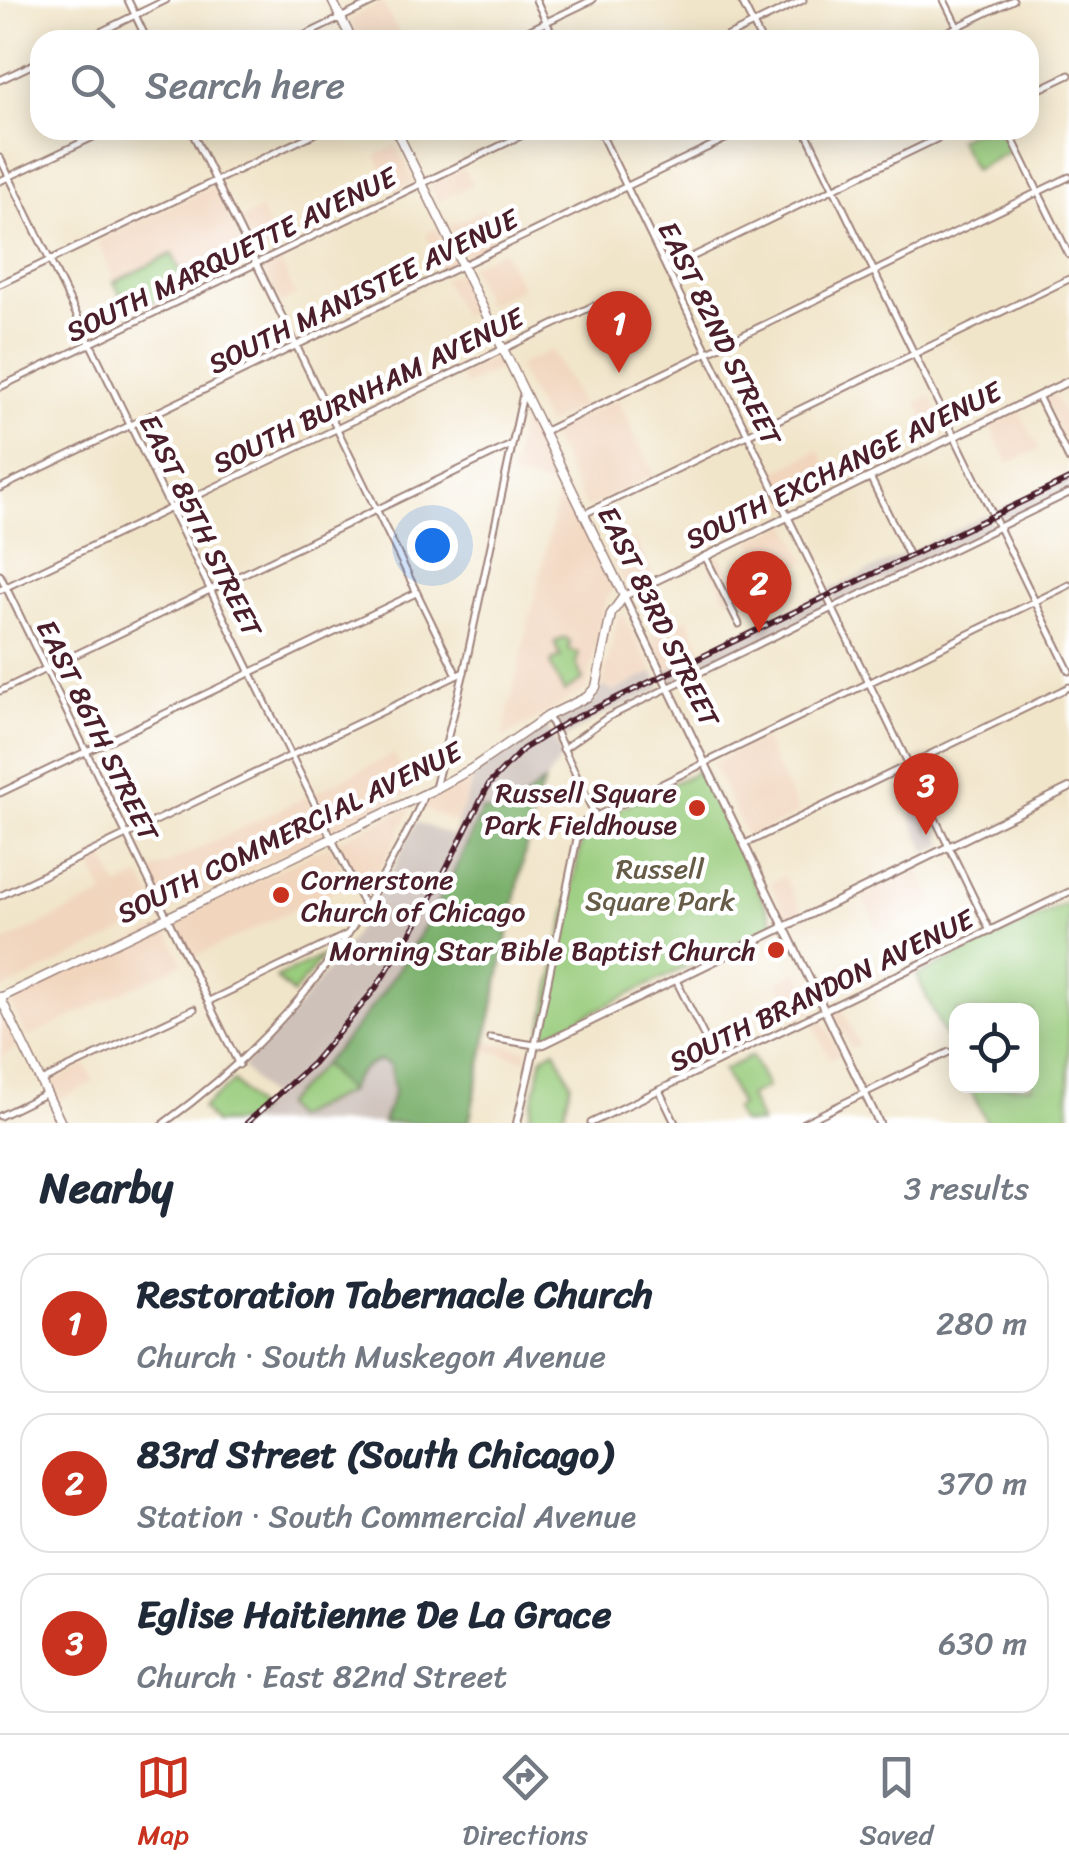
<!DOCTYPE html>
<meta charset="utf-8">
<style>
body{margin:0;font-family:Sriracha,sans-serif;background:#f6f6f7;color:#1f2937}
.controls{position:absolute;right:30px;bottom:30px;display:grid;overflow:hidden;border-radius:20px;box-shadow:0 5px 25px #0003}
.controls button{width:90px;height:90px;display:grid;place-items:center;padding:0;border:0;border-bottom:2px solid #e0e1e3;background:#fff;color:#1f2937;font:50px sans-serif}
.you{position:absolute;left:432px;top:545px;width:35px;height:35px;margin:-25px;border:8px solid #fff;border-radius:50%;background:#1a73e8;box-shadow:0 0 0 15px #1a73e833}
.badge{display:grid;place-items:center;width:65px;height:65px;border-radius:50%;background:#c8321e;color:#fff;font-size:32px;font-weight:700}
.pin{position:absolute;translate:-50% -82px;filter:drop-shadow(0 2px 5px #0008)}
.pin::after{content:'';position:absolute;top:52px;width:35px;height:30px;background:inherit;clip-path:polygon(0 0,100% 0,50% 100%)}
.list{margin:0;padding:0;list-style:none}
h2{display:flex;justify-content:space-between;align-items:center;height:130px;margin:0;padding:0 40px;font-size:42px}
h2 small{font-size:32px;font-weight:400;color:#747a83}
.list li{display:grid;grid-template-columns:65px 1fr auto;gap:30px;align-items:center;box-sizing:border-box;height:140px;margin:0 20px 20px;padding:0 20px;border:2px solid #e0e1e3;border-radius:30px}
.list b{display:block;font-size:38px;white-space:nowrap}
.list p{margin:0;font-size:32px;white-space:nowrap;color:#747a83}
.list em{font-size:32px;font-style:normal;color:#747a83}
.icon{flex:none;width:55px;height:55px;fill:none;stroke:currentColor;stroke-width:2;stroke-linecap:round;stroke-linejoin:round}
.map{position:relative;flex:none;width:1069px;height:1123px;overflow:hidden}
.search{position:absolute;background:#fff;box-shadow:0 5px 25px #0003;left:30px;right:30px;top:30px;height:110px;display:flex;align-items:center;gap:25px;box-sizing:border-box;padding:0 35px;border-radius:30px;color:#747a83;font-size:38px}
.sheet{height:610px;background:#fff}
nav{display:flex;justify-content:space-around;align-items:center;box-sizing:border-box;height:140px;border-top:2px solid #e0e1e3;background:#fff;font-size:28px;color:#747a83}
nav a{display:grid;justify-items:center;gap:5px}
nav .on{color:#c8321e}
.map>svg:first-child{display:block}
</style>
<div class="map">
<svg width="1069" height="1123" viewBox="0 0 1069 1123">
<rect width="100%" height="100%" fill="#fff"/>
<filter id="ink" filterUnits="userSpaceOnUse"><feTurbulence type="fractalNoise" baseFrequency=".01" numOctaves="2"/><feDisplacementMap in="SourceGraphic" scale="20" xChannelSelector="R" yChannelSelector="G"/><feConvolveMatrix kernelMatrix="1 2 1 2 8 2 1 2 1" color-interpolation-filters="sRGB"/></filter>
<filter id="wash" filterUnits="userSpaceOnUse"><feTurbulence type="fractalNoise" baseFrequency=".0048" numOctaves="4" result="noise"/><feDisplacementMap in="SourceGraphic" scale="40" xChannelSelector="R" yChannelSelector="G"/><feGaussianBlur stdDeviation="2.25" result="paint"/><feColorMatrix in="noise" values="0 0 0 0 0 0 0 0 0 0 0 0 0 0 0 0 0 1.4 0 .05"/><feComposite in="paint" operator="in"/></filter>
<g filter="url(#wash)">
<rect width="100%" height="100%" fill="#f1e5c9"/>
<g fill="#f1d5bd">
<polygon points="383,2 402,40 358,40 348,19"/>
<polygon points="396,145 414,182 393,192 376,155"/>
<polygon points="464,168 472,185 438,202 429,185"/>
<polygon points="213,186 250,261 130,319 98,241"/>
<polygon points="483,209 500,243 466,260 449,226"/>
<polygon points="261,210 279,247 257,257 240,220"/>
<polygon points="436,228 454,264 443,270 425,233"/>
<polygon points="503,250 522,288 487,305 469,266"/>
<polygon points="278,257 296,295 280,303 261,265"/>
<polygon points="458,272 476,310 462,317 443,279"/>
<polygon points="552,350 582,407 546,425 517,366"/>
<polygon points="498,355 504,367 465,385 460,374"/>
<polygon points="1054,394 1069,425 1069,435 1063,438 1044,399"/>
<polygon points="931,397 948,432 935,439 917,403"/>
<polygon points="617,399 654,475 586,508 549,432"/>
<polygon points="1020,411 1039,449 1008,464 990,426"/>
<polygon points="527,416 613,590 606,598 587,689 502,739 560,487 510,477 521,420"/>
<polygon points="819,450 837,487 789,510 772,473"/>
<polygon points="788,524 806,561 769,578 751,541"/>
<polygon points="635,539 652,574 626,587 608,552"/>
<polygon points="721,556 738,593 726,599 708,562"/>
<polygon points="622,614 654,672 613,692 603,686 617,618"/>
<polygon points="687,618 704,652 666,671 649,636"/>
<polygon points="763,738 799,813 748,838 712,763"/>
<polygon points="394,754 414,792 333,831 314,793"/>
<polygon points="472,775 473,782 457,823 422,808 428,798"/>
<polygon points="307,796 325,834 167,911 148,873"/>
<polygon points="413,805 365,899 338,841"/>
<polygon points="330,845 349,883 191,959 172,921"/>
<polygon points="101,851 118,887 141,876 160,914 4,989 0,981 0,944 104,894 87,858"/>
<polygon points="918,868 936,904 879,932 862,895"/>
<polygon points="784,876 803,913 788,921 770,883"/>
<polygon points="165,925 183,963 27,1038 9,1000"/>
<polygon points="799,971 818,1009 797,1019 778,981"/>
<polygon points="842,1008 859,1045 851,1049 833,1012"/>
<polygon points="0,1011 18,1048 0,1057"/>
<polygon points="821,1016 839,1054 830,1059 812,1021"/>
<polygon points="486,1041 528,1050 526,1060 484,1050"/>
<polygon points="86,1065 94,1082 57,1101 49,1083"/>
</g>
<g fill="#cec1ba">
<polygon points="1069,476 1069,490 1001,524 995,511"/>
<polygon points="988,514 994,527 835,604 829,590"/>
<polygon points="822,594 828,607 672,683 666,671"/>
<polygon points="654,672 661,686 659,690 601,716 564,739 562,737 555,721 595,700 603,686 613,692"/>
<polygon points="547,726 563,756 545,781 535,803 469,1123 244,1123 270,1098 242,1067 284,1025 348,944 395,865 416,822 452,836 473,782 472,775"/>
<polygon points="926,807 944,844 927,853 909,815"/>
</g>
<g fill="#99cc7d" stroke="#727654" stroke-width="2.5">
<polygon points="975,130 1000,130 1010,151 974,170 958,139"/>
<polygon points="172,254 187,285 130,314 114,282"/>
<polygon points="566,638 570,642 569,650 579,653 576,663 583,680 564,692 551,666 552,661 561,657 554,642"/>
<polygon points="698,771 703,772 774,924 544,1036 542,1028 585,825"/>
<polygon points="1069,902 1069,1123 987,1123 969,1086 1032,1086 1032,1011 956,1011 956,1060 917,976"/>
<polygon points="324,955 293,994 276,978"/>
<polygon points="555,1050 571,1082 562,1123 528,1123 543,1056"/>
<polygon points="752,1056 767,1087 749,1096 761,1123 741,1123 734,1109 740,1105 723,1070"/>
<polygon points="323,1064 348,1092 293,1118 283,1105"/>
<polygon points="234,1081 258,1110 245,1122 214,1123 202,1108"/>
</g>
<path fill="#7ab06c" stroke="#62684c" stroke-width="2.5" d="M545 781 535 803 469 1123H383L394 1091 390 1065 380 1060C364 1067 354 1075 348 1092L323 1064C393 992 443 902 482 810L505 815Z"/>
</g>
<g filter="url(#ink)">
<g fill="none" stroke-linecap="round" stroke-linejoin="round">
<defs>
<g id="minor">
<polyline points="128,0 147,40"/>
<polyline points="536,0 555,40"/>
<polyline points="741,0 761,40"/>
<polyline points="944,0 964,40"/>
<polyline points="84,40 166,0"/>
<polyline points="295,40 378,0"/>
<polyline points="509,40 592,0"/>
<polyline points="720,40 803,0"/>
<polyline points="930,40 1013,0"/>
<polyline points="0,80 40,61"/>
<polyline points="1029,94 1069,75"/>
<polyline points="191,130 457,675"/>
<polyline points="599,130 990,931"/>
<polyline points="805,130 1069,671"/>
<polyline points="1008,130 1069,255"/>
<polyline points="0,158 366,909"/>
<polyline points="0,181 108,130"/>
<polyline points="667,269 955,130"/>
<polyline points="0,284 322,130"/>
<polyline points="0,387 533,130"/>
<polyline points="1038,396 1069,459"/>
<polyline points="543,432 1069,177"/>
<polyline points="870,477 908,554"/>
<polyline points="0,488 744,130"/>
<polyline points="584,514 1069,279"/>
<polyline points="705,556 739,624"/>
<polyline points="0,575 239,1065"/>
<polyline points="0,590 593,306"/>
<polyline points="0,691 511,445"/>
<polyline points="548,716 596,817"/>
<polyline points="563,749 608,717 1069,493"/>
<polyline points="435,788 464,672 523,394"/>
<polyline points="0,793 416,593"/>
<polyline points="745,844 1069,687"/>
<polyline points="0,896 464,672"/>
<polyline points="676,980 717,1062"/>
<polyline points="209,1001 348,934"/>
<polyline points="490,1038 535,1045 580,824 1069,585"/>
<polyline points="41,1081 194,1009"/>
<polyline points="659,1090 675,1123"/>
<polyline points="0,1116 47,1093"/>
<path d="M164 1123C260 1054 334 970 389 865 401 843 415 820 423 797"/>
<polyline points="591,1123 1069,892"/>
<polyline points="803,1123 949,1052"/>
</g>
<g id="tertiary">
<polyline points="517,1123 535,1045 544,1044 1069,788"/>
<polyline points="879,1123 624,596 1069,381"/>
</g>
<g id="secondary">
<polyline points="332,0 352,40"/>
<polyline points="0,997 61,1123"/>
<polyline points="0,998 435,789 471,769 548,716 587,697 596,687 611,614 624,596 396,130"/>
</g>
</defs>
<use href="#minor" stroke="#9e827a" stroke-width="9"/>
<use href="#tertiary" stroke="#9e827a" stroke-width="10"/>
<use href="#secondary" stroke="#9e827a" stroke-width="11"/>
<use href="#minor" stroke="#fff" stroke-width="5"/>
<use href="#tertiary" stroke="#fff" stroke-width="6"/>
<use href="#secondary" stroke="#fff" stroke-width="8"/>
<defs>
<polyline id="rail" points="247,1123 313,1063 375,989 424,912 489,784 523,749 567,722 1069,479"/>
</defs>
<use href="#rail" stroke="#4a1f2b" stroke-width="6"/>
<use href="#rail" stroke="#fff" stroke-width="2.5" stroke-dasharray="8" stroke-linecap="butt"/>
</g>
</g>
<g fill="#c8321e" stroke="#fff" stroke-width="4">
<circle cx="697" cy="808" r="10"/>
<circle cx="281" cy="895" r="10"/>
<circle cx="776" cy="950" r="10"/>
</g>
<g text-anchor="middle" stroke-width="9" stroke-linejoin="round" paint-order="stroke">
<g font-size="28" fill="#4a1f2b" stroke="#fff">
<text transform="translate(231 254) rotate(-26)" y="10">SOUTH MARQUETTE AVENUE</text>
<text transform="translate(363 291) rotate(-26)" y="10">SOUTH MANISTEE AVENUE</text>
<text transform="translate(720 333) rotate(64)" y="10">EAST 82ND STREET</text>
<text transform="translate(368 390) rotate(-26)" y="10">SOUTH BURNHAM AVENUE</text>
<text transform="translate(843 465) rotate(-26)" y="10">SOUTH EXCHANGE AVENUE</text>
<text transform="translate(201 525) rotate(64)" y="10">EAST 85TH STREET</text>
<text transform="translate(659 616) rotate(64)" y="10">EAST 83RD STREET</text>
<text transform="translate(98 730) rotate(64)" y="10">EAST 86TH STREET</text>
<text transform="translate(289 832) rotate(-26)" y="10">SOUTH COMMERCIAL AVENUE</text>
<text transform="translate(821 990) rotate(-26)" y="10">SOUTH BRANDON AVENUE</text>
</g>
<g font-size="28" fill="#4a1f2b" stroke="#fff" text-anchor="end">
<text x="677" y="802">Russell Square<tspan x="677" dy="32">Park Fieldhouse</tspan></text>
<text x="301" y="889" text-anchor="start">Cornerstone<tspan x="301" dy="32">Church of Chicago</tspan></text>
<text x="756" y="960">Morning Star Bible Baptist Church</text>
</g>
<g font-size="28" fill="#665c48" stroke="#fff">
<text x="660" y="878">Russell<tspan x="660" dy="32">Square Park</tspan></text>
</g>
</g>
</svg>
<div class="controls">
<button><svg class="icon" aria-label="locate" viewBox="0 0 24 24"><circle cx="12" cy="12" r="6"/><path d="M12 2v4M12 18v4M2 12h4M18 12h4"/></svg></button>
</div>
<div class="you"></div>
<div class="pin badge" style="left:619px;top:373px">1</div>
<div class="pin badge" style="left:759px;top:633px">2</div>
<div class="pin badge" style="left:926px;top:835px">3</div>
<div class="search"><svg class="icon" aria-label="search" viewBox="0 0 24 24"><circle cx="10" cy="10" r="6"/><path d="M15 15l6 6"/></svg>Search here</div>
</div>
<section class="sheet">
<h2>Nearby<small>3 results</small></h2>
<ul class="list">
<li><span class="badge">1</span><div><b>Restoration Tabernacle Church</b><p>Church · South Muskegon Avenue</p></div><em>280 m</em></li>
<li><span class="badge">2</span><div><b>83rd Street (South Chicago)</b><p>Station · South Commercial Avenue</p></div><em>370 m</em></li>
<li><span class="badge">3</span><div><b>Eglise Haitienne De La Grace</b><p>Church · East 82nd Street</p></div><em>630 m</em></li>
</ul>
</section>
<nav>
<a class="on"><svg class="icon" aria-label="map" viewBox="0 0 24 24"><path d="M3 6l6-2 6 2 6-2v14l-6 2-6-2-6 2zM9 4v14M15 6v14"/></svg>Map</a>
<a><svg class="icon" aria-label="directions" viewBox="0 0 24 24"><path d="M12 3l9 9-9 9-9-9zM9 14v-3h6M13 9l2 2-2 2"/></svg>Directions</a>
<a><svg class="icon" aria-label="saved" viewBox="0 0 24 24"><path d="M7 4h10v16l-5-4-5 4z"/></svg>Saved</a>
</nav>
